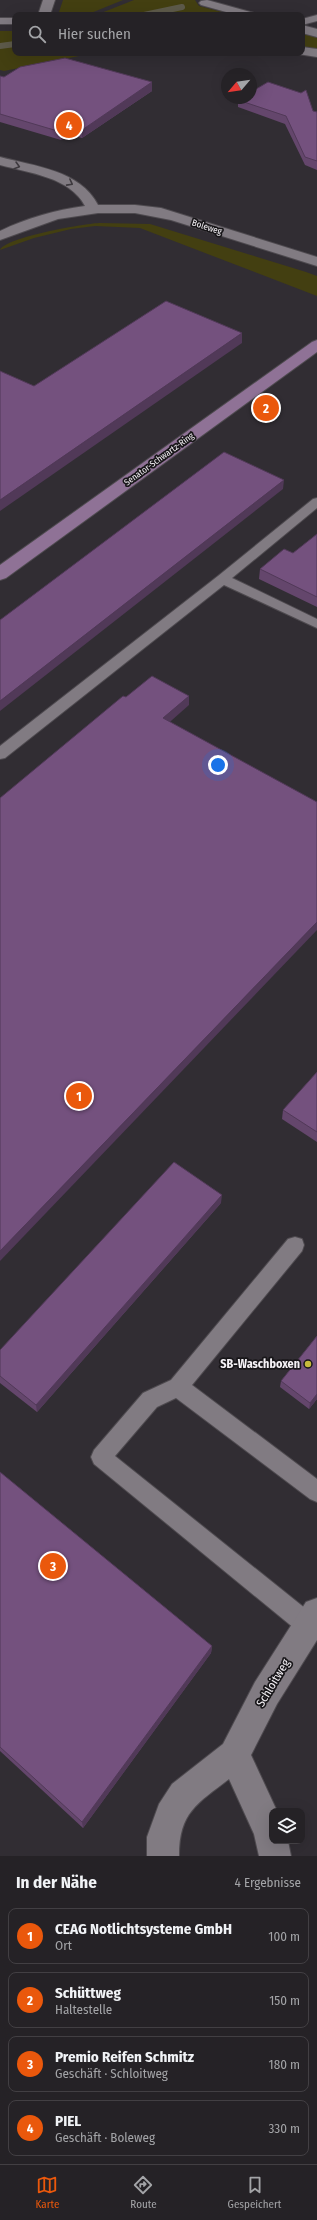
<!DOCTYPE html>
<html lang="de">
<meta charset="utf-8">
<style>
body{margin:0;font-family:"Fira Sans Condensed",sans-serif;background:#312f32;color:#f1f3f6}
.controls{position:absolute;right:12px;bottom:12px;display:grid;overflow:hidden;border-radius:8px;box-shadow:0 4px 16px #0002}
.controls button{width:36px;height:36px;display:grid;place-items:center;padding:0;border:0;border-bottom:1px solid #423f43;background:#252226;color:#f1f3f6;font:20px sans-serif}
.compass{position:absolute;left:221px;top:68px;width:36px;height:36px;border-radius:50%;background:#252226;box-shadow:0 4px 16px #0002;rotate:241deg}
.you{position:absolute;left:218px;top:765px;width:14px;height:14px;margin:-10px;border:3px solid #fff;border-radius:50%;background:#1a73e8;box-shadow:0 0 0 6px #1a73e833}
.badge{display:grid;place-items:center;width:26px;height:26px;border-radius:50%;background:#ea580c;color:#fff;font-size:13px;font-weight:700}
.pin{position:absolute;translate:-50% -50%;border:2px solid #fff;box-shadow:0 1px 4px #0006}
.list{margin:0;padding:0;list-style:none}
h2{display:flex;justify-content:space-between;align-items:center;height:52px;margin:0;padding:0 16px;font-size:17px}
h2 small{font-size:13px;font-weight:400;color:#a3a4a7}
.list li{display:grid;grid-template-columns:26px 1fr auto;gap:12px;align-items:center;box-sizing:border-box;height:56px;margin:0 8px 8px;padding:0 8px;border:1px solid #423f43;border-radius:8px}
.list b{display:block;font-size:15px;white-space:nowrap}
.list p{margin:0;font-size:13px;white-space:nowrap;color:#a3a4a7}
.list em{font-size:13px;font-style:normal;color:#a3a4a7}
.icon{flex:none;width:22px;height:22px;fill:none;stroke:currentColor;stroke-width:2;stroke-linecap:round;stroke-linejoin:round}
.map{position:relative;flex:none;width:317px;height:1856px;overflow:hidden}
.search{position:absolute;background:#252226;box-shadow:0 4px 16px #0002;left:12px;right:12px;top:12px;height:44px;display:flex;align-items:center;gap:10px;box-sizing:border-box;padding:0 14px;border-radius:8px;color:#a3a4a7;font-size:15px}
.sheet{height:308px;background:#252226}
nav{display:flex;justify-content:space-around;align-items:center;box-sizing:border-box;height:56px;border-top:1px solid #423f43;background:#252226;font-size:11px;color:#a3a4a7}
nav a{display:grid;justify-items:center;gap:2px}
nav .on{color:#ea580c}
.map>svg:first-child{display:block}
</style>
<div class="map">
<svg width="317" height="1856" viewBox="0 0 317 1856">
<rect width="100%" height="100%" fill="#312d33"/>
<g fill="#433f11">
<polygon points="63,0 123,0 91,13 59,12"/>
<polygon points="134,0 195,0 199,6 234,15 96,15"/>
<polygon points="0,31 15,31 15,53 94,53 4,71 0,70"/>
<polygon points="302,33 317,37 317,49 302,47"/>
<path d="M99 223 150 224 306 272 317 276V296L140 228 95 226 71 229 34 238 0 250C6 237 83 224 99 223Z"/>
</g>
<g fill="none" stroke-linecap="round" stroke-linejoin="round">
<g stroke="#5d5a4a" stroke-width="6">
<polyline points="144,15 182,7"/>
<polyline points="0,46 15,44"/>
</g>
<defs>
<g id="service">
<polygon points="317,15 317,21 302,25 302,19"/>
<polygon points="317,498 317,508 232,578 317,619 317,628 224,585 5,758 0,759 0,746 218,576 313,499"/>
<polygon points="295,1237 302,1239 304,1245 302,1251 192,1385 317,1479 317,1502 310,1499 176,1398 157,1407 115,1456 316,1617 316,1633 308,1636 300,1633 94,1464 91,1457 94,1450 143,1393 171,1380 288,1239"/>
</g>
<g id="minor">
<polygon points="43,0 55,0 50,15 38,15"/>
<polygon points="207,0 254,13 256,15 237,15 201,5 199,3 201,1"/>
<rect x="0" y="18" width="15" height="6"/>
<polygon points="302,25 317,29 317,37 302,33"/>
<polygon points="302,47 317,49 317,57 298,54 302,53"/>
<path d="M0 157C34 166 80 170 98 205H135L161 208 317 257V266L171 220 135 213H98L58 219 0 240V231C27 218 55 210 85 206 70 177 29 173 0 165Z"/>
<path d="M317 1598V1640L277 1704 251 1755 277 1811H272V1841H288L291 1856H259L254 1834 229 1779C197 1804 179 1812 179 1856H147V1837L159 1804 172 1784 223 1744 255 1682 306 1602Z"/>
</g>
<polygon id="secondary" points="317,340 317,352 6,578 0,580 0,565 312,342"/>
</defs>
<use href="#service" stroke="#4e4a4f" stroke-width="2"/>
<use href="#minor" stroke="#4e4a4f" stroke-width="2"/>
<use href="#secondary" stroke="#4e4a4f" stroke-width="2"/>
<use href="#service" fill="#817b82" fill-rule="evenodd"/>
<use href="#minor" fill="#817b82" fill-rule="evenodd"/>
<use href="#secondary" fill="#8f7296" fill-rule="evenodd"/>
</g>
<g fill="#64466c">
<polygon points="0,76 4,77 152,82 152,91 82,138 70,135 61,140 0,122"/>
<polygon points="238,100 313,111 317,112 317,170 305,165 285,124 238,107"/>
<polygon points="317,534 317,607 259,579 260,569 293,553"/>
<polygon points="317,1072 317,1142 282,1119 283,1110"/>
<polygon points="221,1203 37,1412 0,1383 0,1350"/>
<polygon points="317,1336 317,1399 309,1409 280,1387 281,1381"/>
<polygon points="0,1472 212,1646 211,1653 83,1828 0,1751"/>
</g>
<g fill="#513958">
<polygon points="152,82 152,91 82,138 82,130"/>
<polygon points="69,126 70,135 61,140 61,132"/>
<polygon points="242,333 242,343 0,511 0,500"/>
<polygon points="284,480 283,489 0,711 0,701"/>
<polygon points="189,696 189,705 163,728 163,718"/>
<polygon points="317,922 317,930 0,1261 0,1251"/>
<polygon points="222,1195 221,1203 37,1412 36,1405"/>
<polygon points="317,1394 317,1399 309,1409 310,1403"/>
<polygon points="212,1646 211,1653 83,1828 82,1822"/>
</g>
<g fill="#74517e" stroke="#513958">
<polygon points="65,58 152,82 82,130 69,126 61,132 0,114 0,76 4,77 20,67"/>
<polygon points="268,82 301,93 306,90 313,111 317,112 317,161 305,157 286,116 238,100 240,98 251,98 251,92"/>
<polygon points="166,301 242,333 0,500 0,371 34,386"/>
<polygon points="224,452 284,480 0,701 0,620"/>
<polygon points="317,534 317,597 260,569 284,549 293,553"/>
<polygon points="152,676 189,696 163,718 317,802 317,922 0,1251 0,798 123,696 126,697"/>
<polygon points="317,1072 317,1132 283,1110"/>
<polygon points="174,1162 222,1195 36,1405 0,1376 0,1350"/>
<polygon points="317,1336 317,1394 310,1403 281,1381"/>
<polygon points="0,1472 212,1646 82,1822 0,1747"/>
</g>
<defs><path id="oneway-chevron" d="M-2-3.5L2.5 0L-2 3.5" fill="none" stroke-width="1.6" stroke-linecap="round" stroke-linejoin="round"/></defs>
<g stroke="#3d393e">
<use href="#oneway-chevron" transform="translate(17 166) rotate(16)"/>
<use href="#oneway-chevron" transform="translate(70 183) rotate(28)"/>
</g>
<circle fill="#c7bb3c" stroke="#181619" stroke-width="1.5" cx="308" cy="1364" r="4"/>
<g text-anchor="middle" stroke-width="3.5" stroke-linejoin="round" paint-order="stroke">
<g font-size="9" fill="#f5f2f6" stroke="#181619">
<text transform="translate(207 227) rotate(18)" y="3">Boleweg</text>
<text transform="translate(159 459) rotate(-36)" y="3">Senator-Schwartz-Ring</text>
</g>
<g font-size="12" font-weight="bold" fill="#f5f2f6" stroke="#181619" text-anchor="end">
<text x="300" y="1368">SB-Waschboxen</text>
</g>
<g font-size="12" fill="#f5f2f6" stroke="#181619">
<text transform="translate(273 1683) rotate(-59)" y="4">Schloitweg</text>
</g>
</g>
</svg>
<div class="controls">
<button><svg class="icon" aria-label="layers" viewBox="0 0 24 24"><path d="M12 4l9 5-9 5-9-5zM3 14l9 5 9-5"/></svg></button>
</div>
<svg class="compass" viewBox="-18 -18 36 36"><path d="M0-13l5 13h-10z" fill="#e53935"/><path d="M0 13l5-13h-10z" fill="#a3a4a7"/></svg>
<div class="you"></div>
<div class="pin badge" style="left:79px;top:1096px">1</div>
<div class="pin badge" style="left:266px;top:408px">2</div>
<div class="pin badge" style="left:53px;top:1566px">3</div>
<div class="pin badge" style="left:69px;top:125px">4</div>
<div class="search"><svg class="icon" aria-label="search" viewBox="0 0 24 24"><circle cx="10" cy="10" r="6"/><path d="M15 15l6 6"/></svg>Hier suchen</div>
</div>
<section class="sheet">
<h2>In der Nähe<small>4 Ergebnisse</small></h2>
<ul class="list">
<li><span class="badge">1</span><div><b>CEAG Notlichtsysteme GmbH</b><p>Ort</p></div><em>100 m</em></li>
<li><span class="badge">2</span><div><b>Schüttweg</b><p>Haltestelle</p></div><em>150 m</em></li>
<li><span class="badge">3</span><div><b>Premio Reifen Schmitz</b><p>Geschäft · Schloitweg</p></div><em>180 m</em></li>
<li><span class="badge">4</span><div><b>PIEL</b><p>Geschäft · Boleweg</p></div><em>330 m</em></li>
</ul>
</section>
<nav>
<a class="on"><svg class="icon" aria-label="map" viewBox="0 0 24 24"><path d="M3 6l6-2 6 2 6-2v14l-6 2-6-2-6 2zM9 4v14M15 6v14"/></svg>Karte</a>
<a><svg class="icon" aria-label="directions" viewBox="0 0 24 24"><path d="M12 3l9 9-9 9-9-9zM9 14v-3h6M13 9l2 2-2 2"/></svg>Route</a>
<a><svg class="icon" aria-label="saved" viewBox="0 0 24 24"><path d="M7 4h10v16l-5-4-5 4z"/></svg>Gespeichert</a>
</nav>
